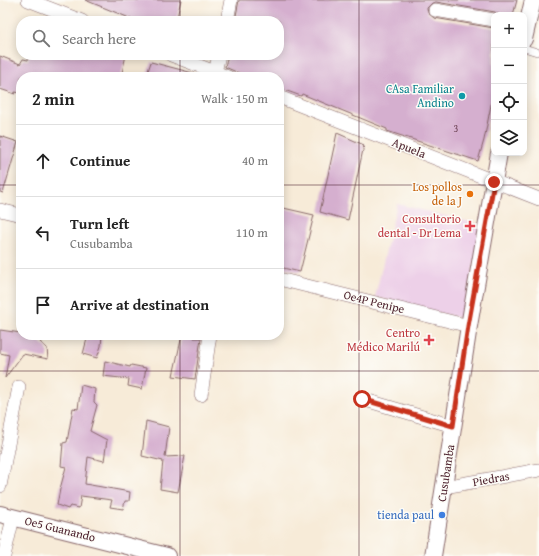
<!DOCTYPE html>
<meta charset="utf-8">
<style>
body{margin:0;font-family:"Gentium Book Plus",serif;background:#f6f6f6;color:#222}
.controls{position:absolute;right:12px;top:12px;display:grid;overflow:hidden;border-radius:8px;box-shadow:0 2px 10px #0003}
.controls button{width:36px;height:36px;display:grid;place-items:center;padding:0;border:0;border-bottom:1px solid #e0e0e0;background:#fff;color:#222;font:20px sans-serif}
.stop{position:absolute;width:12px;height:12px;margin:-9px;border:3px solid #c8321e;border-radius:50%;background:#fff}
.stop.end{background:#c8321e;border-color:#fff;box-shadow:0 1px 4px #0008}
.list{margin:0;padding:0;list-style:none}
h2{display:flex;justify-content:space-between;align-items:center;height:52px;margin:0;padding:0 16px;font-size:17px}
h2 small{font-size:13px;font-weight:400;color:#767676}
.list li{display:grid;grid-template-columns:26px 1fr auto;gap:12px;align-items:center;box-sizing:border-box;height:72px;padding:0 16px;border-top:1px solid #e0e0e0}
.list b{display:block;font-size:15px;white-space:nowrap}
.list p{margin:0;font-size:13px;white-space:nowrap;color:#767676}
.list em{font-size:13px;font-style:normal;color:#767676}
.icon{flex:none;width:22px;height:22px;fill:none;stroke:currentColor;stroke-width:2;stroke-linecap:round;stroke-linejoin:round}
.map{position:relative;flex:none;width:539px;height:556px;overflow:hidden}
.search{position:absolute;background:#fff;box-shadow:0 2px 10px #0003;left:16px;top:16px;width:268px;height:44px;display:flex;align-items:center;gap:10px;box-sizing:border-box;padding:0 14px;border-radius:16px;color:#767676;font-size:15px}
.panel{position:absolute;background:#fff;box-shadow:0 2px 10px #0003;left:16px;top:72px;width:268px;height:268px;border-radius:16px}
.map>svg:first-child{display:block}
</style>
<div class="map">
<svg width="539" height="556" viewBox="0 0 539 556">
<rect width="100%" height="100%" fill="#fdfcf7"/>
<filter id="ink" filterUnits="userSpaceOnUse"><feTurbulence type="fractalNoise" baseFrequency=".025" numOctaves="2"/><feDisplacementMap in="SourceGraphic" scale="8" xChannelSelector="R" yChannelSelector="G"/><feConvolveMatrix kernelMatrix="1 2 1 2 8 2 1 2 1" color-interpolation-filters="sRGB"/></filter>
<filter id="wash" filterUnits="userSpaceOnUse"><feTurbulence type="fractalNoise" baseFrequency=".012" numOctaves="4" result="noise"/><feDisplacementMap in="SourceGraphic" scale="16" xChannelSelector="R" yChannelSelector="G"/><feGaussianBlur stdDeviation="0.9" result="paint"/><feColorMatrix in="noise" values="0 0 0 0 0 0 0 0 0 0 0 0 0 0 0 0 0 1.4 0 .05"/><feComposite in="paint" operator="in"/></filter>
<g filter="url(#wash)">
<rect width="100%" height="100%" fill="#f7ebd8"/>
<polygon fill="#edd0e8" points="397,204 482,225 463,319 375,297"/>
<g id="blocks">
<g fill="#d5afcf">
<polygon points="85,0 181,0 176,21 137,21"/>
<polygon points="239,0 517,0 513,15 500,15 495,12 436,2 432,3 427,8 428,13 434,18 494,28 494,90 484,140 478,161 393,133 387,131 387,129 302,94 301,96 279,88 279,77 248,77 225,67 228,55 279,55 279,21 235,21"/>
<polygon points="29,55 126,55 121,77 21,77 21,93 15,92 15,94 0,89 0,56 20,64 23,59 28,60"/>
<polygon points="151,62 193,73 193,77 146,77"/>
<polygon points="337,133 364,145 348,220 320,212"/>
<polygon points="0,136 18,142 3,193 0,192"/>
<polygon points="279,207 314,215 300,272 279,267"/>
<polygon points="0,330 21,333 21,335 40,336 40,342 47,348 48,359 23,354 5,378 9,355 0,353"/>
<polygon points="88,335 102,335 101,346 97,358 83,354"/>
<polygon points="182,335 194,335 194,338 201,338 195,379 173,376"/>
<polygon points="105,361 130,367 131,365 146,368 142,389 128,386 129,379 103,376"/>
<polygon points="81,385 95,389 94,402 97,405 90,431 107,440 104,461 88,457 85,484 130,492 129,501 125,501 123,509 110,507 112,500 81,496 79,508 70,506 68,509 57,505 60,489 66,467 61,466 63,443 67,442 73,408 78,409"/>
<polygon points="146,421 169,427 165,457 185,456 178,492 160,489 163,461 142,456"/>
</g>
</g>
</g>
<g filter="url(#ink)">
<use href="#blocks" fill-opacity="0" stroke="#876668" stroke-width="1"/>
<g fill="none" stroke-linecap="round" stroke-linejoin="round">
<defs>
<polyline id="service" points="524,48 537,52"/>
<g id="minor">
<polyline points="28,0 82,21"/>
<polyline points="435,10 494,20"/>
<polyline points="227,21 231,0"/>
<polyline points="171,55 228,77"/>
<polyline points="215,72 219,55"/>
<polyline points="279,97 539,199"/>
<polyline points="0,210 21,215"/>
<polyline points="279,279 469,326"/>
<polyline points="201,395 210,335"/>
<polyline points="362,399 453,426"/>
<polyline points="0,486 19,387"/>
<polyline points="444,487 539,470"/>
<polyline points="4,556 13,518"/>
</g>
<g id="tertiary">
<polyline points="524,39 533,0"/>
<polyline points="0,514 167,556"/>
<polyline points="433,556 469,326 499,153"/>
</g>
</defs>
<use href="#service" stroke="#876668" stroke-width="8"/>
<use href="#minor" stroke="#876668" stroke-width="14"/>
<use href="#tertiary" stroke="#876668" stroke-width="18"/>
<use href="#service" stroke="#fff" stroke-width="7"/>
<use href="#minor" stroke="#fff" stroke-width="13"/>
<use href="#tertiary" stroke="#fff" stroke-width="16"/>
</g>
</g>
<g fill="none" stroke-linecap="round" stroke-linejoin="round" filter="url(#ink)">
<polyline stroke="#c8321e" stroke-width="5" points="362,399 453,426 468,326 494,182"/>
</g>
<path fill="none" stroke="#4a1f2b" stroke-width="1" stroke-opacity="0.55" d="M180 0V21M359 0V556M180 55V77M0 185H21M279 185H539M180 335V556M0 371H539"/>
<circle fill="#0f9aa8" stroke="#fdfcf7" stroke-width="1.5" cx="462" cy="96" r="4"/>
<circle fill="#e8710a" stroke="#fdfcf7" stroke-width="1.5" cx="470" cy="194" r="4"/>
<g fill="#e0444e" stroke="#fdfcf7" stroke-width="1.5">
<path d="M468 220h4v4h4v4h-4v4h-4v-4h-4v-4h4z"/>
<path d="M427 334h4v4h4v4h-4v4h-4v-4h-4v-4h4z"/>
</g>
<circle fill="#3f7fe0" stroke="#fdfcf7" stroke-width="1.5" cx="442" cy="515" r="4"/>
<g text-anchor="middle" stroke-width="3" stroke-linejoin="round" paint-order="stroke">
<g font-size="10" fill="#6d4354">
<text x="456" y="132">3</text>
</g>
<g font-size="12" fill="#0d838f" stroke="#fdfcf7" text-anchor="end">
<text x="454" y="93">CAsa Familiar<tspan x="454" dy="14">Andino</tspan></text>
</g>
<g font-size="12" fill="#4a1f2b" stroke="#fdfcf7">
<text transform="translate(409 148) rotate(22)" y="4">Apuela</text>
<text transform="translate(374 302) rotate(14)" y="4">Oe4P Penipe</text>
<text transform="translate(446 473) rotate(-81)" y="4">Cusubamba</text>
<text transform="translate(491 479) rotate(-10)" y="4">Piedras</text>
<text transform="translate(60 529) rotate(14)" y="4">Oe5 Guanando</text>
</g>
<g font-size="12" fill="#c56008" stroke="#fdfcf7" text-anchor="end">
<text x="462" y="191">Los pollos<tspan x="462" dy="14">de la J</tspan></text>
</g>
<g font-size="12" fill="#be3a42" stroke="#fdfcf7" text-anchor="end">
<text x="461" y="223">Consultorio<tspan x="461" dy="14">dental - Dr Lema</tspan></text>
<text x="420" y="337">Centro<tspan x="420" dy="14">Médico Marilú</tspan></text>
</g>
<g font-size="12" fill="#366cbe" stroke="#fdfcf7" text-anchor="end">
<text x="434" y="519">tienda paul</text>
</g>
</g>
</svg>
<div class="controls">
<button>+</button>
<button>−</button>
<button><svg class="icon" aria-label="locate" viewBox="0 0 24 24"><circle cx="12" cy="12" r="6"/><path d="M12 2v4M12 18v4M2 12h4M18 12h4"/></svg></button>
<button><svg class="icon" aria-label="layers" viewBox="0 0 24 24"><path d="M12 4l9 5-9 5-9-5zM3 14l9 5 9-5"/></svg></button>
</div>
<div class="stop" style="left:362px;top:399px"></div>
<div class="stop end" style="left:494px;top:182px"></div>
<div class="search"><svg class="icon" aria-label="search" viewBox="0 0 24 24"><circle cx="10" cy="10" r="6"/><path d="M15 15l6 6"/></svg>Search here</div>
<section class="panel">
<h2>2 min<small>Walk · 150 m</small></h2>
<ul class="list">
<li><svg class="icon" aria-label="ahead" viewBox="0 0 24 24"><path d="M12 20V5M6 11l6-6 6 6"/></svg><div><b>Continue</b></div><em>40 m</em></li>
<li><svg class="icon" aria-label="left" viewBox="0 0 24 24"><path d="M17 20v-9H6M10 6l-5 5 5 5"/></svg><div><b>Turn left</b><p>Cusubamba</p></div><em>110 m</em></li>
<li><svg class="icon" aria-label="arrive" viewBox="0 0 24 24"><path d="M6 21V4h12l-3 4 3 4H6"/></svg><div><b>Arrive at destination</b></div></li>
</ul>
</section>
</div>
